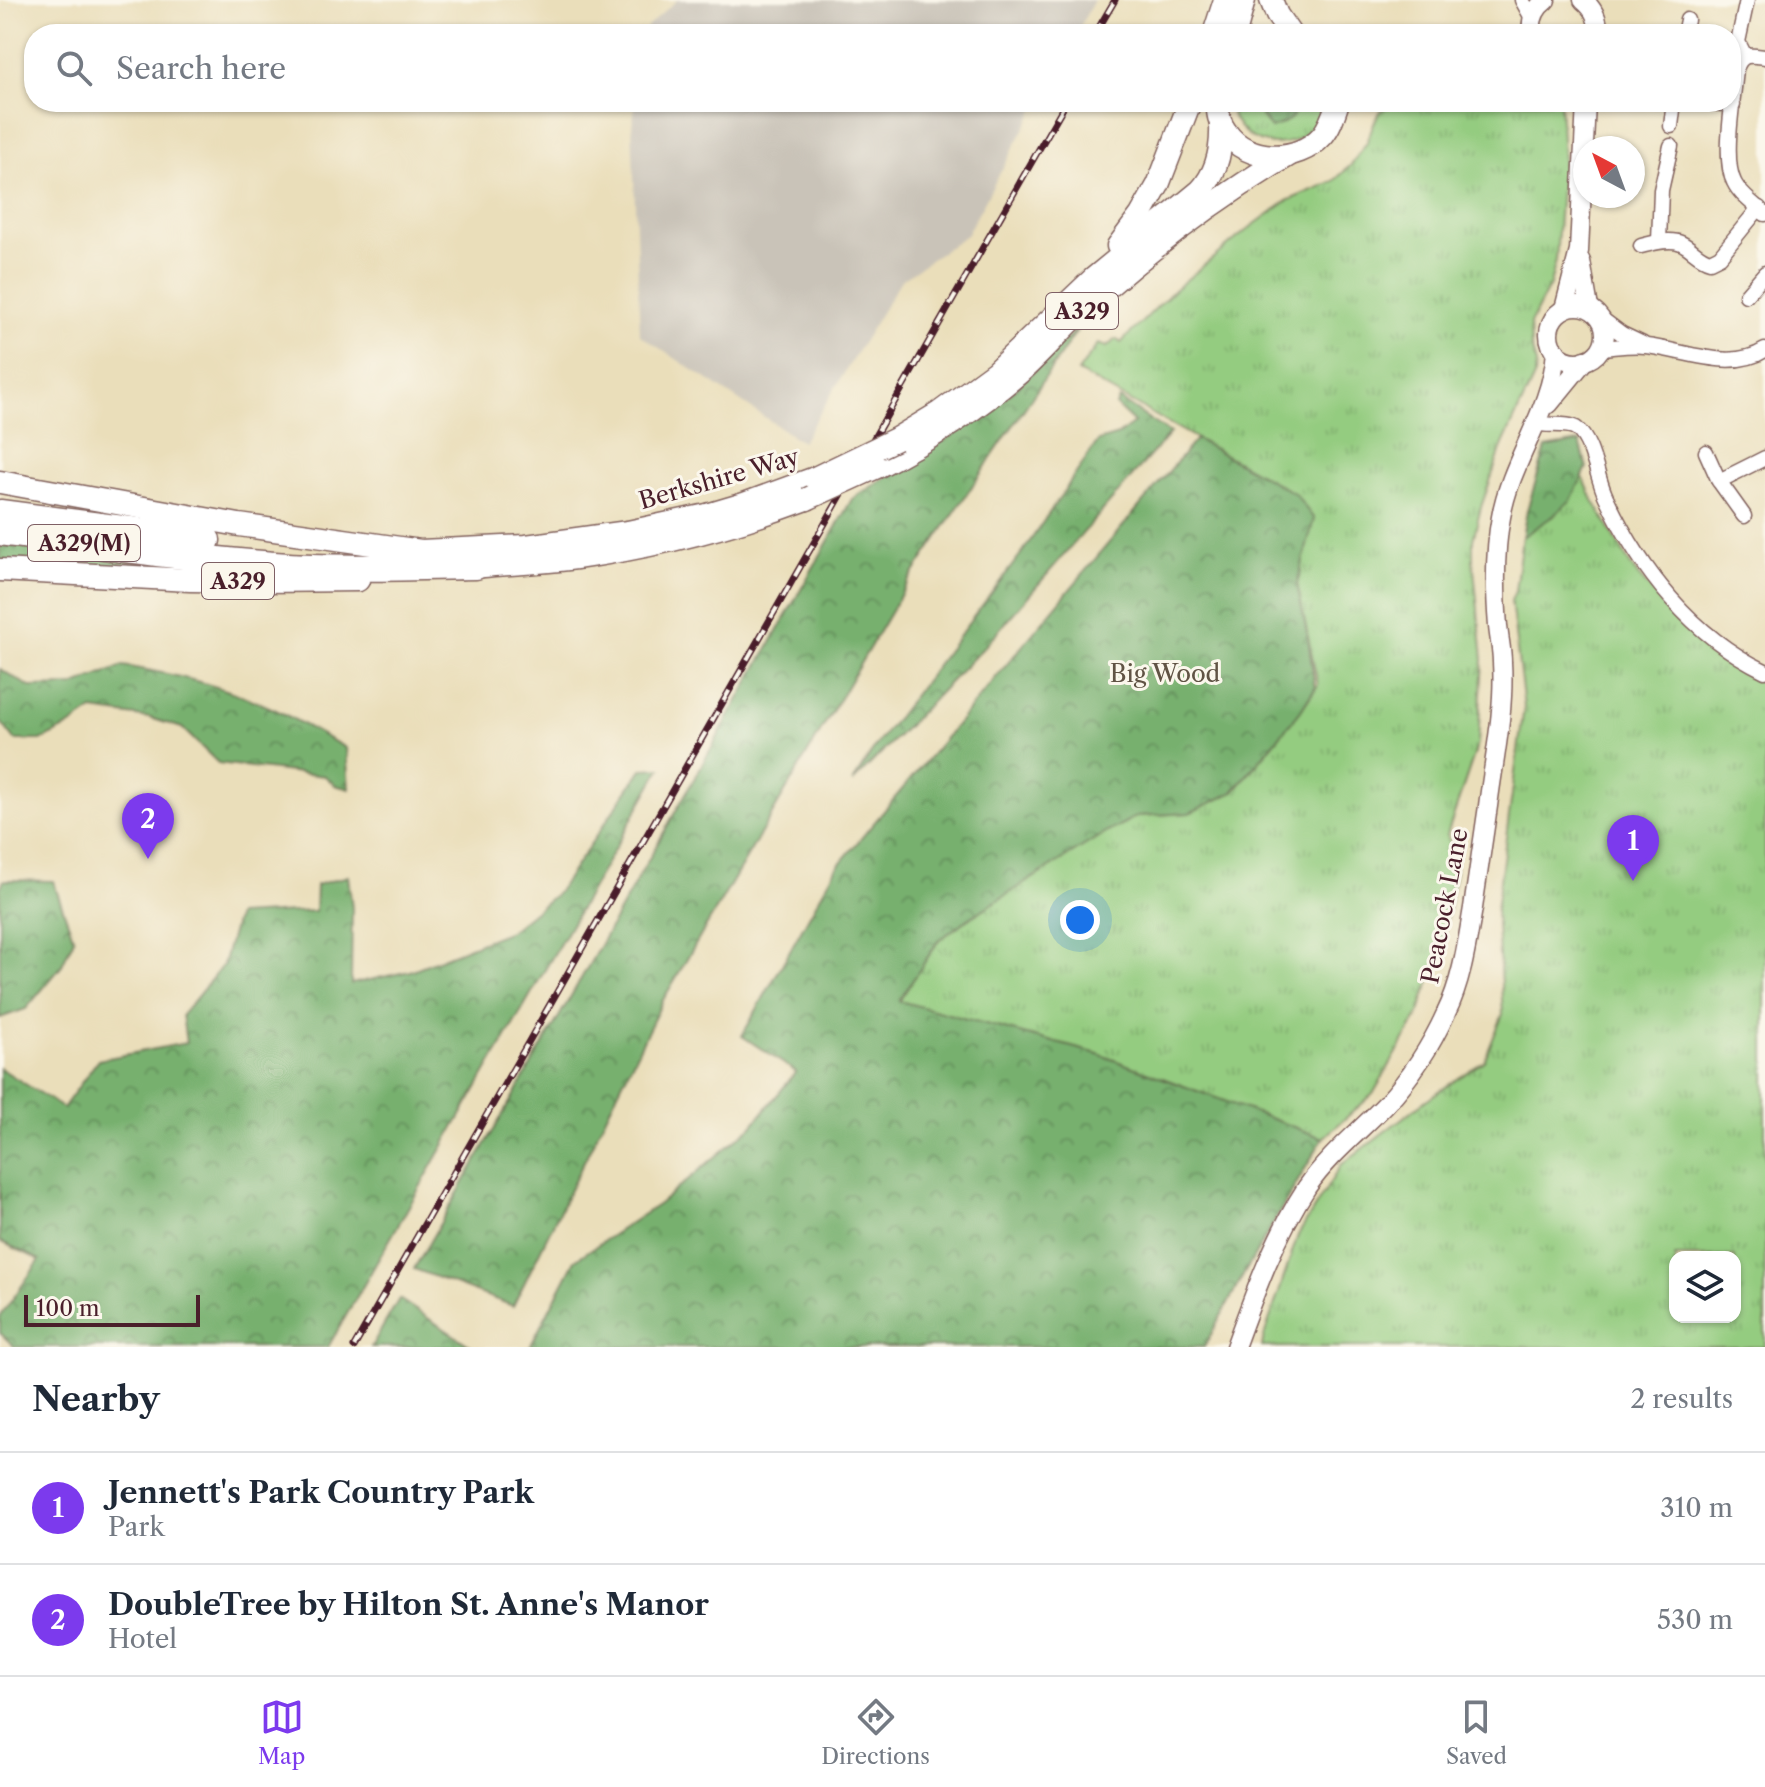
<!DOCTYPE html>
<style>
body{margin:0;font-family:"Libre Caslon Text",serif;background:#f2f2f3;color:#1f2937}
.controls{position:absolute;right:24px;bottom:24px;display:grid;overflow:hidden;border-radius:16px;box-shadow:0 2px 6px #0004}
.controls button{width:72px;height:72px;display:grid;place-items:center;padding:0;border:0;border-bottom:2px solid #e0e1e3;background:#fff;color:#1f2937;font:40px sans-serif}
.compass{position:absolute;left:1573px;top:136px;width:72px;height:72px;border-radius:50%;background:#fff;box-shadow:0 2px 6px #0004;rotate:319deg}
.scale{position:absolute;left:24px;bottom:20px;width:176px;box-sizing:border-box;padding-left:8px;border:4px solid #4a1f2b;border-top:0;font-size:22px;line-height:28px;white-space:nowrap;color:#4a1f2b;-webkit-text-stroke:6px #fbf7ec;paint-order:stroke}
.you{position:absolute;left:1080px;top:920px;width:28px;height:28px;margin:-20px;border:6px solid #fff;border-radius:50%;background:#1a73e8;box-shadow:0 0 0 12px #1a73e833}
.badge{display:grid;place-items:center;width:52px;height:52px;border-radius:50%;background:#7c3aed;color:#fff;font-size:26px;font-weight:700}
.pin{position:absolute;translate:-50% -66px;filter:drop-shadow(0 2px 4px #0008)}
.pin::after{content:'';position:absolute;top:42px;width:28px;height:24px;background:inherit;clip-path:polygon(0 0,100% 0,50% 100%)}
.list{margin:0;padding:0;list-style:none}
h2{display:flex;justify-content:space-between;align-items:center;height:104px;margin:0;padding:0 32px;font-size:34px}
h2 small{font-size:26px;font-weight:400;color:#747a83}
.list li{display:grid;grid-template-columns:52px 1fr auto;gap:24px;align-items:center;box-sizing:border-box;height:112px;padding:0 32px;border-top:2px solid #e0e1e3}
.list b{display:block;font-size:30px;white-space:nowrap}
.list p{margin:0;font-size:26px;white-space:nowrap;color:#747a83}
.list em{font-size:26px;font-style:normal;color:#747a83}
.icon{flex:none;width:44px;height:44px;fill:none;stroke:currentColor;stroke-width:2;stroke-linecap:round;stroke-linejoin:round}
.map{position:relative;flex:none;width:1765px;height:1347px;overflow:hidden}
.search{position:absolute;background:#fff;box-shadow:0 2px 6px #0004;left:24px;right:24px;top:24px;height:88px;display:flex;align-items:center;gap:20px;box-sizing:border-box;padding:0 28px;border-radius:32px;color:#747a83;font-size:30px}
.sheet{height:328px;background:#fff}
nav{display:flex;justify-content:space-around;align-items:center;box-sizing:border-box;height:112px;border-top:2px solid #e0e1e3;background:#fff;font-size:22px;color:#747a83}
nav a{display:grid;justify-items:center;gap:4px}
nav .on{color:#7c3aed}
.map>svg:first-child{display:block}
</style>
<div class="map">
<svg width="1765" height="1347" viewBox="0 0 1765 1347">
<defs>
<pattern id="grass-tufts" width="24" height="20" patternUnits="userSpaceOnUse" patternTransform="scale(2)"><rect width="24" height="20" fill="#94cc80"/><path d="M3 7l-1-3M5 7V3M7 7l1-3M15 17l-1-3M17 17v-4M19 17l1-3" fill="none" stroke="#81af6f"/></pattern>
<pattern id="forest-crowns" width="20" height="18" patternUnits="userSpaceOnUse" patternTransform="scale(2)"><rect width="20" height="18" fill="#77b06e"/><path d="M2 6a3 3 0 1 1 6 0M12 15a3 3 0 1 1 6 0" fill="none" stroke="#648f5b"/></pattern>
</defs>
<rect width="100%" height="100%" fill="#fbf7ec"/>
<filter id="ink" filterUnits="userSpaceOnUse"><feTurbulence type="fractalNoise" baseFrequency=".0125" numOctaves="2"/><feDisplacementMap in="SourceGraphic" scale="16" xChannelSelector="R" yChannelSelector="G"/><feConvolveMatrix kernelMatrix="1 2 1 2 8 2 1 2 1" color-interpolation-filters="sRGB"/></filter>
<filter id="wash" filterUnits="userSpaceOnUse"><feTurbulence type="fractalNoise" baseFrequency=".006" numOctaves="4" result="noise"/><feDisplacementMap in="SourceGraphic" scale="32" xChannelSelector="R" yChannelSelector="G"/><feGaussianBlur stdDeviation="1.8" result="paint"/><feColorMatrix in="noise" values="0 0 0 0 0 0 0 0 0 0 0 0 0 0 0 0 0 1.4 0 .05"/><feComposite in="paint" operator="in"/></filter>
<g filter="url(#wash)">
<rect width="100%" height="100%" fill="#eadeba"/>
<g fill="#c9c3b8">
<polygon points="677,0 1094,0 1076,34 646,34 647,27"/>
<polygon points="636,102 1039,102 966,235 901,280 802,442 640,335 632,125"/>
</g>
<g fill="url(#grass-tufts)" stroke="#6f7656" stroke-width="2" fill-rule="evenodd">
<path d="M1228 102H1323C1313 158 1239 158 1228 102Z"/>
<polygon points="1402,102 1560,102 1563,159 1556,260 1550,285 1530,324 1531,347 1536,364 1535,375 1503,444 1481,507 1473,540 1473,559 1483,659 1478,743 1447,835 1455,855 1456,871 1442,946 1417,1018 1373,1094 1323,1138 1098,1054 899,1001 939,940 971,917 1098,837 1137,816 1189,813 1234,792 1301,710 1318,685 1297,584 1313,518 1293,493 1078,372 1098,344 1107,347 1116,339 1121,343 1174,290 1252,226 1287,201 1334,181 1351,165 1367,142 1373,125 1381,110"/>
<path d="M1574 456 1593 500 1634 571 1687 629 1727 659 1765 680V1347H1262L1264 1336 1298 1235 1341 1165 1426 1100 1484 1061 1503 1014 1496 910 1524 707 1511 601 1515 591 1522 537 1537 526ZM1675 1257H1735V1317H1675Z"/>
</g>
<g fill="url(#forest-crowns)" stroke="#60684c" stroke-width="2">
<path d="M1259 102H1300C1296 118 1285 124 1271 128L1261 116Z"/>
<polygon points="1080,326 911,577 663,1000 513,1306 414,1269 594,956 852,499 993,410"/>
<polygon points="1119,399 1170,433 984,647 852,783 877,744 1024,550 1098,441 1118,435 1134,423 1116,406"/>
<polygon points="1196,439 1294,493 1314,519 1297,584 1308,638 1315,688 1300,712 1232,793 1189,813 1137,816 1098,837 971,917 939,940 899,1001 1098,1054 1323,1138 1245,1272 1204,1347 530,1347 575,1260 659,1204 752,1126 796,1072 742,1036 836,868"/>
<polygon points="1580,442 1587,468 1571,500 1553,516 1522,537 1527,510 1546,448"/>
<polygon points="0,543 163,565 162,568 0,562"/>
<path d="M123 666C176 674 228 687 276 710 300 722 323 736 346 748L349 789 335 785 325 776 218 763 182 728 150 718 93 710 68 727 41 740H15L0 721V669L30 687 73 686Z"/>
<polygon points="661,768 328,1347 15,1347 0,1333 0,1317 40,1260 0,1241 0,1068 63,1108 98,1060 186,1043 182,1015 223,965 237,915 315,911 316,885 348,876 352,908 351,984 410,971 510,931 557,893 642,769"/>
<polygon points="4,880 53,881 74,939 61,967 26,1009 0,1018 0,888"/>
<polygon points="399,1299 472,1347 371,1347"/>
</g>
</g>
<g filter="url(#ink)">
<g fill="none" stroke-linecap="round" stroke-linejoin="round">
<defs>
<g id="minor">
<polyline points="1522,0 1532,18"/>
<polyline points="1684,34 1687,20"/>
<polyline points="1745,56 1738,42 1747,0"/>
<path d="M1765 57C1749 55 1742 53 1736 69 1734 97 1722 159 1734 182 1740 195 1755 205 1765 214"/>
<polyline points="1705,102 1733,105"/>
<polyline points="1671,126 1674,102"/>
<polyline points="1659,241 1661,190 1671,146"/>
<path d="M1641 246C1653 243 1670 238 1681 243 1692 248 1698 258 1710 261L1720 256 1759 208"/>
<polyline points="1746,295 1765,273"/>
<polyline points="1602,319 1622,334 1643,344"/>
<path d="M1602 348C1616 347 1632 344 1646 346 1684 350 1730 372 1765 350"/>
<path d="M1535 423C1547 427 1569 422 1577 429 1593 442 1597 479 1606 497 1640 570 1692 636 1765 671"/>
<polyline points="1706,452 1719,481 1744,516"/>
<polyline points="1719,481 1765,458"/>
</g>
<g id="tertiary">
<path d="M1583 0C1594 9 1599 19 1598 34"/>
<path d="M1532 34C1530 20 1534 9 1546 0"/>
<polyline points="1581,261 1589,308"/>
<circle cx="1577" cy="334" r="28"/>
<polyline points="1564,309 1579,251 1586,102"/>
<polyline points="1549,404 1585,360"/>
<path d="M1235 1347C1255 1292 1275 1236 1307 1187 1329 1155 1360 1131 1386 1104 1411 1077 1431 1046 1446 1013 1462 981 1467 943 1473 908 1478 874 1483 840 1488 806 1494 759 1505 710 1502 662 1502 650 1499 638 1498 626 1495 589 1494 553 1501 517 1511 459 1552 411 1556 351"/>
</g>
<g id="trunk">
<polyline points="1271,0 1277,15 1290,34"/>
<polyline points="1214,34 1225,0"/>
<polyline points="1235,34 1244,0"/>
<path d="M1217 102C1218 113 1219 123 1226 132 1247 163 1298 163 1322 136 1330 127 1334 114 1338 102"/>
<polyline points="1118,246 1141,215 1158,185 1190,102"/>
<path d="M896 439 939 413 995 372 1093 279 1200 191C1217 173 1222 150 1221 125"/>
<path d="M877 467C928 441 976 410 1019 373 1045 350 1067 323 1093 300 1152 247 1221 196 1289 155"/>
<polyline points="0,482 239,525 421,551 526,546 628,532 707,515 744,504 815,478"/>
<path d="M460 568C499 564 538 563 576 558 655 547 732 527 807 499"/>
<polyline points="0,570 190,580 264,581 358,580"/>
</g>
<g id="motorway">
<polyline points="0,513 207,540"/>
<path d="M0 532C91 544 182 558 274 565 341 570 408 567 476 566"/>
</g>
</defs>
<use href="#minor" stroke="#82625d" stroke-width="17"/>
<use href="#tertiary" stroke="#82625d" stroke-width="21"/>
<use href="#trunk" stroke="#82625d" stroke-width="25"/>
<use href="#motorway" stroke="#82625d" stroke-width="29"/>
<use href="#minor" stroke="#fff" stroke-width="14"/>
<use href="#tertiary" stroke="#fff" stroke-width="18"/>
<use href="#trunk" stroke="#fff" stroke-width="22"/>
<use href="#motorway" stroke="#fff" stroke-width="26"/>
<defs>
<g id="rail">
<polyline points="1095,34 1115,0"/>
<polyline points="354,1347 1066,102"/>
</g>
</defs>
<use href="#rail" stroke="#4a1f2b" stroke-width="7"/>
<use href="#rail" stroke="#fbf7ec" stroke-width="4" stroke-dasharray="12" stroke-linecap="butt"/>
<defs>
<g id="trunk-bridge">
<polyline points="815,478 896,439"/>
<polyline points="807,499 877,467"/>
</g>
</defs>
<use href="#trunk-bridge" stroke="#82625d" stroke-width="25" stroke-linecap="butt"/>
<use href="#trunk-bridge" stroke="#fff" stroke-width="22"/>
</g>
</g>
<g text-anchor="middle" stroke-width="6" stroke-linejoin="round" paint-order="stroke">
<g fill="#fbf7ec" stroke="#7f6065" stroke-width="2">
<rect x="1046" y="293" width="72" height="36" rx="6"/>
<rect x="28" y="525" width="112" height="36" rx="6"/>
<rect x="202" y="563" width="72" height="36" rx="6"/>
</g>
<g font-size="22" font-weight="bold" fill="#4a1f2b">
<text x="1082" y="319">A329</text>
<text x="84" y="551">A329(M)</text>
<text x="238" y="589">A329</text>
</g>
<g font-size="24" fill="#4a1f2b" stroke="#fbf7ec">
<text transform="translate(719 479) rotate(-16)" y="8">Berkshire Way</text>
<text transform="translate(1445 906) rotate(-79)" y="8">Peacock Lane</text>
</g>
<g font-size="24" fill="#605344" stroke="#fbf7ec">
<text x="1165" y="682">Big Wood</text>
</g>
</g>
</svg>
<div class="controls">
<button><svg class="icon" aria-label="layers" viewBox="0 0 24 24"><path d="M12 4l9 5-9 5-9-5zM3 14l9 5 9-5"/></svg></button>
</div>
<svg class="compass" viewBox="-18 -18 36 36"><path d="M0-13l5 13h-10z" fill="#e53935"/><path d="M0 13l5-13h-10z" fill="#747a83"/></svg>
<div class="scale">100 m</div>
<div class="you"></div>
<div class="pin badge" style="left:1633px;top:881px">1</div>
<div class="pin badge" style="left:148px;top:859px">2</div>
<div class="search"><svg class="icon" aria-label="search" viewBox="0 0 24 24"><circle cx="10" cy="10" r="6"/><path d="M15 15l6 6"/></svg>Search here</div>
</div>
<section class="sheet">
<h2>Nearby<small>2 results</small></h2>
<ul class="list">
<li><span class="badge">1</span><div><b>Jennett's Park Country Park</b><p>Park</p></div><em>310 m</em></li>
<li><span class="badge">2</span><div><b>DoubleTree by Hilton St. Anne's Manor</b><p>Hotel</p></div><em>530 m</em></li>
</ul>
</section>
<nav>
<a class="on"><svg class="icon" aria-label="map" viewBox="0 0 24 24"><path d="M3 6l6-2 6 2 6-2v14l-6 2-6-2-6 2zM9 4v14M15 6v14"/></svg>Map</a>
<a><svg class="icon" aria-label="directions" viewBox="0 0 24 24"><path d="M12 3l9 9-9 9-9-9zM9 14v-3h6M13 9l2 2-2 2"/></svg>Directions</a>
<a><svg class="icon" aria-label="saved" viewBox="0 0 24 24"><path d="M7 4h10v16l-5-4-5 4z"/></svg>Saved</a>
</nav>
